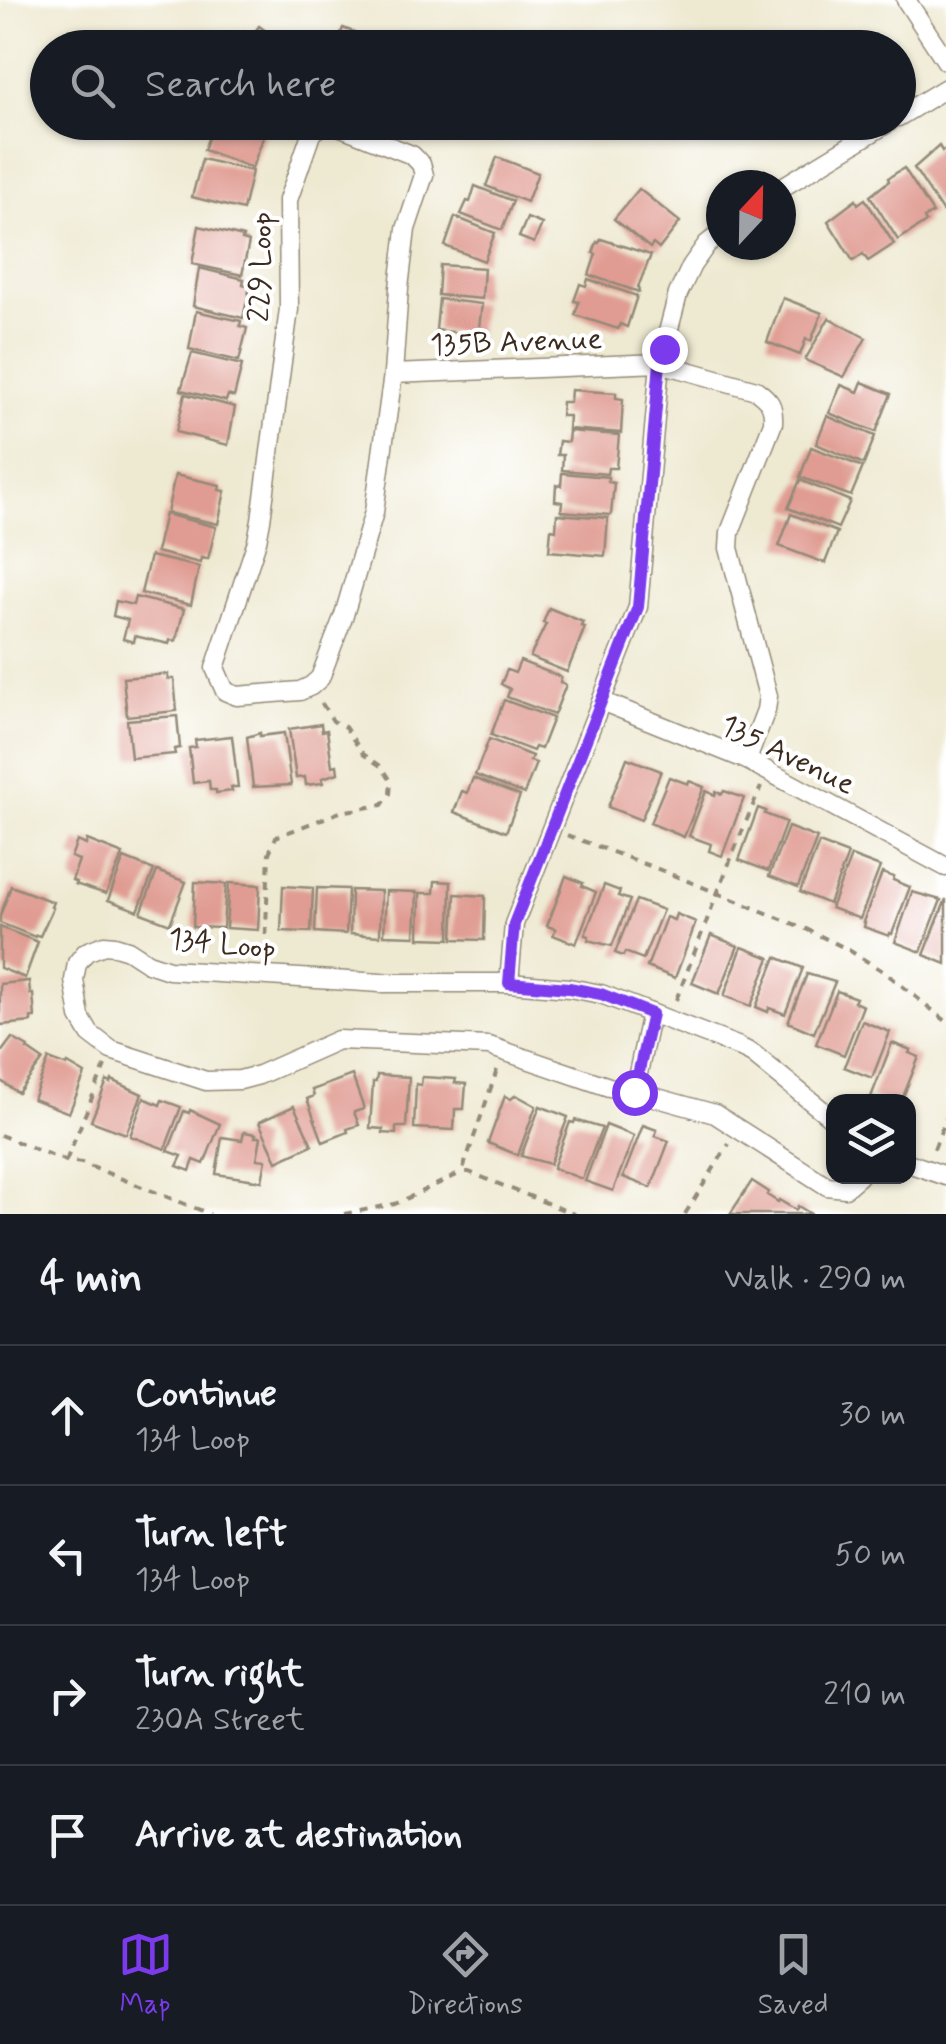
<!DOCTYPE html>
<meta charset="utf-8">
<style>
body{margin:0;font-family:Mynerve,sans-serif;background:#20242c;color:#f1f3f6}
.controls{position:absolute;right:30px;bottom:30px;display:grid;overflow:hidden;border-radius:20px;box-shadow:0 2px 8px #0004}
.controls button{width:90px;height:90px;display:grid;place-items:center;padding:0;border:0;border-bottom:2px solid #363941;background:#171b24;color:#f1f3f6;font:50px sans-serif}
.compass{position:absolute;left:706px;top:170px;width:90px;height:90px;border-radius:50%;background:#171b24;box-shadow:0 2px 8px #0004;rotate:22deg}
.stop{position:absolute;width:30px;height:30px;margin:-22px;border:8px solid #7c3aed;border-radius:50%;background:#fff}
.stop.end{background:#7c3aed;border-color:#fff;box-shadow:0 2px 10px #0008}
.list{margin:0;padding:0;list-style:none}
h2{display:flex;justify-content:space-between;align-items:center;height:130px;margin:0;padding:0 40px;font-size:42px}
h2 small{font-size:32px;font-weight:400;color:#9ea1a6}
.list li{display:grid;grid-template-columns:65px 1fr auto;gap:30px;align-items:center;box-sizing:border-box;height:140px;padding:0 40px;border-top:2px solid #363941}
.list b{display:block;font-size:38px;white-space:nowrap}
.list p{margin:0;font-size:32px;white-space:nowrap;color:#9ea1a6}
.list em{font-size:32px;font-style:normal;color:#9ea1a6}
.icon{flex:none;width:55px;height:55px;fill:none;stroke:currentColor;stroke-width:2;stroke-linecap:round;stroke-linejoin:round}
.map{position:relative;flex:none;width:946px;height:1214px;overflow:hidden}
.search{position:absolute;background:#171b24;box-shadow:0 2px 8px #0004;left:30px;right:30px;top:30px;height:110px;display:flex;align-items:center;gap:25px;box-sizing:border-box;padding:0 35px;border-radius:55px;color:#9ea1a6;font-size:38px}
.sheet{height:690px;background:#171b24}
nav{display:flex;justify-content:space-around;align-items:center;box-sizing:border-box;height:140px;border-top:2px solid #363941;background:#171b24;font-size:28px;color:#9ea1a6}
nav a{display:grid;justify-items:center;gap:5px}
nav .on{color:#7c3aed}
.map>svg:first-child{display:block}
</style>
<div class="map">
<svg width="946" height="1214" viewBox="0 0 946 1214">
<rect width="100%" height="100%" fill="#fff"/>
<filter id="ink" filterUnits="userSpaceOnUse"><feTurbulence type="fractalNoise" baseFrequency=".01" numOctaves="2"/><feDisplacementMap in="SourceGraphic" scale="20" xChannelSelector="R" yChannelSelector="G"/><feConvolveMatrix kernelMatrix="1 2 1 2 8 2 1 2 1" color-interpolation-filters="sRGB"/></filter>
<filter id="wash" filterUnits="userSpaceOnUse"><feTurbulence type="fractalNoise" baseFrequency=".0048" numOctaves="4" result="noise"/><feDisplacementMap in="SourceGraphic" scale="40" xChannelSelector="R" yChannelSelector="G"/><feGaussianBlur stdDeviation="2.25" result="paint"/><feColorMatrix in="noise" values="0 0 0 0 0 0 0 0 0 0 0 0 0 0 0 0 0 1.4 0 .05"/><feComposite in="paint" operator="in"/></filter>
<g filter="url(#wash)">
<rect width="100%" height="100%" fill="#eee9d1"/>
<g id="blocks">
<g fill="#e09c93">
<polygon points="259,26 289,48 244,48"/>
<polygon points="343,28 372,39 369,48 335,48"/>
<polygon points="214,122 239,122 265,133 252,168 204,150"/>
<polygon points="939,146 942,151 946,149 946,208 942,211 914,168"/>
<polygon points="497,157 538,173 527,202 486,186"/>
<polygon points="202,159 252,171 243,210 192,197"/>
<polygon points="904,168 933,213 924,218 926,222 898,240 870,196 889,181 888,178"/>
<polygon points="475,186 513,201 502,230 461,214 467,201 470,202"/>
<polygon points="639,189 680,222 659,249 653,244 650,248 614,219"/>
<polygon points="865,199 894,244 868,261 863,254 853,261 828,221 856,200 858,204"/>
<polygon points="455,217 495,233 484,261 445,246"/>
<polygon points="527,218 542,224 534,243 519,237"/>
<polygon points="199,226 243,237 242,240 249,242 242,275 192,264"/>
<polygon points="601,239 651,255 638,287 639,292 589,275 596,254 593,253 597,242 599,243"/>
<polygon points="440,265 484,268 482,299 438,295"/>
<polygon points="199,268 244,279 243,284 250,286 243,318 193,306"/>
<polygon points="588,279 637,296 627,327 620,324 618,329 575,315 579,302 574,301 580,284 586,286"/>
<polygon points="783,298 822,313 811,341 806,339 800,355 767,342"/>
<polygon points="439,299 482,304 478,335 436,330"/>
<polygon points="196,311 241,321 240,326 247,328 239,361 189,349"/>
<polygon points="829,318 866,338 844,377 805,360"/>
<polygon points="192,353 242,365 234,397 228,395 226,401 181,390"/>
<polygon points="862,382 891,394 876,432 829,413 841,385 858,392"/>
<polygon points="571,390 616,393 616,398 623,399 621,433 568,429 569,416 561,416 562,402 570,402"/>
<polygon points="185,394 235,407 228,445 176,432"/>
<polygon points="827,416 875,436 864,464 816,444"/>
<polygon points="569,431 619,435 616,468 608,468 607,474 562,470 563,455 557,455 559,441 568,442"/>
<polygon points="811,447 863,467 851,496 800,477"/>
<polygon points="562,473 608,477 608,482 614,483 611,515 561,511 562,502 555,501 556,485 561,486"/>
<polygon points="175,475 220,485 219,490 225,491 218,524 167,513"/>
<polygon points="800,480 850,501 838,528 788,508"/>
<polygon points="165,514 216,527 208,559 201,558 200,563 156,552"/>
<polygon points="557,514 608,518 605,556 549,551 551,529 556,530"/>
<polygon points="791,514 837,532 825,563 779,546"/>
<polygon points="150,556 199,567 191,605 141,593"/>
<polygon points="135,597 184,609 176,641 170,640 169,644 135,636 134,642 123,639 128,620 113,616 116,601 133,605"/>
<polygon points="549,608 583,622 581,626 585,627 567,672 530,657 546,624 543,623"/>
<polygon points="520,661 561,677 560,682 566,685 554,715 507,697 510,689 501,684 507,670 515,673"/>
<polygon points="168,674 168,679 174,679 177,711 127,716 123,678"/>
<polygon points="504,700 553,718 541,749 535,747 533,751 491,735"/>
<polygon points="177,716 180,748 174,749 175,754 131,758 127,720"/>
<polygon points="321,724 322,731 327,730 332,766 337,765 338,773 322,778 323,783 306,785 305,777 296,778 289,729"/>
<polygon points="260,733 260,736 284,733 291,785 253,787 247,737"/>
<polygon points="232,736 238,787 231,787 232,791 216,793 216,790 210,790 209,781 193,783 189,748 196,747 195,740"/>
<polygon points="489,739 532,756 530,761 536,763 524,794 475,775"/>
<polygon points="627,758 661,771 641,820 608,807"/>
<polygon points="669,777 688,784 689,781 704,787 684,837 650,823"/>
<polygon points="473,778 520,796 506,832 454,812 462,791 467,793"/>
<polygon points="706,791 715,795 716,792 722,794 724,791 744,798 722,856 709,851 711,844 689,836"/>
<polygon points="758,808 766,811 765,814 786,822 768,871 739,860"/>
<polygon points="788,827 817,838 798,887 769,876"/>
<polygon points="87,840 123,854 106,894 75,884 76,882 72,880 79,860 71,857 77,841 86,845"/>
<polygon points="819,843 848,854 829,904 800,892"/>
<polygon points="851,856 880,867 860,919 831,908"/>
<polygon points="124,858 154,870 138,911 108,900"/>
<polygon points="157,871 186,882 170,924 141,913"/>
<polygon points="882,873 894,877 893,880 910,887 892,934 890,933 889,936 864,927 865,923 863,922"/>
<polygon points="566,876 583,883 582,886 596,892 576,944 553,935 556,929 547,926"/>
<polygon points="435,881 451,882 450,939 419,938 420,893 434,893"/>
<polygon points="195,882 226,884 223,928 193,927"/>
<polygon points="229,883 260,885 258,930 226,928"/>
<polygon points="604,885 620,891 618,896 630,900 612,946 588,940 589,936 585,935"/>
<polygon points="11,886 53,902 51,907 53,908 40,936 36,935 35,937 0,923 0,916"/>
<polygon points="283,886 313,888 311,932 281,931"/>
<polygon points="317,888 348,889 346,934 315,932"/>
<polygon points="351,890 381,891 380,936 350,934"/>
<polygon points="386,891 417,892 415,936 384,935"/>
<polygon points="912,892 941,900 921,952 895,942"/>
<polygon points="455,894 485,896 484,940 453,939"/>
<polygon points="946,899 946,964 924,955"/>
<polygon points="636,900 663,910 643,959 625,952 623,956 615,953"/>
<polygon points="676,914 696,922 675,978 647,967 666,917 674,920"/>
<polygon points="0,927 38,942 25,978 0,968"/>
<polygon points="711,935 738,946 719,994 692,983"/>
<polygon points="742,947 770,958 751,1006 724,996"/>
<polygon points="776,957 803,968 785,1014 769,1008 768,1012 756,1007"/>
<polygon points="807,974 835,982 814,1033 788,1022"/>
<polygon points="29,981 30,994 33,994 35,1018 31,1018 31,1022 0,1025 0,984"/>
<polygon points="837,991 856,998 854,1002 863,1006 844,1055 816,1044"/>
<polygon points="862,1021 890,1032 872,1078 844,1067"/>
<polygon points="12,1038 28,1047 27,1049 43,1060 18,1093 0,1080 0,1054"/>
<polygon points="892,1043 911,1050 909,1053 919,1057 901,1102 883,1102 871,1097"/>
<polygon points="49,1059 67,1066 68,1064 85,1074 69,1113 33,1099"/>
<polygon points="352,1075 364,1109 354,1112 359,1125 347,1129 348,1132 323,1142 307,1099 314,1096 312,1090"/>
<polygon points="377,1075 409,1077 406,1127 396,1127 396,1134 383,1133 383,1129 370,1128 373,1082 376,1082"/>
<polygon points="422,1077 456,1079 455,1083 466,1084 464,1109 455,1109 454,1130 414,1128 416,1084 421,1085"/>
<polygon points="112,1080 142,1094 126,1134 91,1121 107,1081 111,1083"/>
<polygon points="516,1095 536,1106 518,1155 488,1143 505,1096 511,1099"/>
<polygon points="144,1098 160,1105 162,1100 181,1107 165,1149 130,1136"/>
<polygon points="294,1106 312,1145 277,1161 259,1122"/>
<polygon points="540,1106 568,1117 550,1164 521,1156"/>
<polygon points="190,1110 220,1124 204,1164 194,1160 190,1171 177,1166 182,1156 168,1151 184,1111 189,1113"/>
<polygon points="575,1120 602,1128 582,1179 553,1168 570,1122 574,1123"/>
<polygon points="606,1125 634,1136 613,1191 585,1181"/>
<polygon points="643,1125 657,1130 655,1136 669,1141 651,1188 623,1177"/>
<polygon points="244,1132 256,1134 255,1137 261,1137 257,1159 266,1160 262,1181 216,1174 222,1137 242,1140"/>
<polygon points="752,1181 769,1192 767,1195 778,1202 779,1200 796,1210 798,1206 811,1214 730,1214"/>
</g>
</g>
</g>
<g filter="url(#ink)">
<use href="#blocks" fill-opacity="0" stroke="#948a78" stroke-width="2.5"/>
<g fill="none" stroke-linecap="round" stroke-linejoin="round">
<defs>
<g id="street">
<polyline points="906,0 946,61"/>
<polyline points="898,117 946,88"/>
<polygon points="322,124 336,125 412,155 421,164 424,175 406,229 399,288 393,374 374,512 344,615 320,678 311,686 300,691 237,696 225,691 215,668 257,541 261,520 289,309 288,200 311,134"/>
<polyline points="781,188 889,122"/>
<path d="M393 374 660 363 756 390C770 400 774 406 773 423L730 532 729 548 768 696 766 710 747 760"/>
<polyline points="601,701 747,760 946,867"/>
<polyline points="509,983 514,924 638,607 660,363 678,294 692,265 707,244 721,233"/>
<polyline points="634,1092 651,1013"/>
<polyline points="834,1120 753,1054 737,1046 601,994 569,988 509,983 381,983 169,970 148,963 128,950 115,946 104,945 86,952 77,963 74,980 80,1017 90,1034 111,1050 206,1081 240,1080 259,1075 338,1040 489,1046 609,1087 636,1092 715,1114 827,1186 845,1188 859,1176"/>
<polyline points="908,1163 946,1176"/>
</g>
</defs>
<use href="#street" stroke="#948a78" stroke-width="21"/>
<g stroke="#948a78" stroke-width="4" stroke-dasharray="8 8" stroke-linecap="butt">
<polyline points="567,835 663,871 804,928 847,949 886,973 946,1021"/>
<polyline points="265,951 269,853 276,837 340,812 382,805 390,794 391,781 382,767 363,754 345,727 333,721 321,702"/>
<path d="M676 1000C704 929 730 857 761 787"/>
<polyline points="497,1070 462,1172 469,1172 574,1214"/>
<polyline points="0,1135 66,1161 82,1163 210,1214"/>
<polyline points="934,1149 946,1118"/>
<polyline points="66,1161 105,1066"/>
<polyline points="344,1214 395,1204 461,1173"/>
<polyline points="685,1214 729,1144"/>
</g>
<use href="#street" stroke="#fff" stroke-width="18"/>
</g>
</g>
<g fill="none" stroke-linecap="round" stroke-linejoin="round" filter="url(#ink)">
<polyline stroke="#7c3aed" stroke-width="12" points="634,1092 652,1014 601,994 569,988 509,983 514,924 638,607 660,363 664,349"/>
</g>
<g text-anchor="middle" stroke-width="8" stroke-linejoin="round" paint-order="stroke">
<g font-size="30" fill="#3b2a1e" stroke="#fff">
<text transform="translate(260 267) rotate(-88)" y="10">229 Loop</text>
<text transform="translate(516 341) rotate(-2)" y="10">135B Avenue</text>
<text transform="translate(788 754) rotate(26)" y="10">135 Avenue</text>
<text transform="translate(222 943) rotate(6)" y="10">134 Loop</text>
</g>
</g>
</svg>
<div class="controls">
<button><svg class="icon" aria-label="layers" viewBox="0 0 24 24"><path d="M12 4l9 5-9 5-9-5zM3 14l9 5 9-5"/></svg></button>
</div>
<svg class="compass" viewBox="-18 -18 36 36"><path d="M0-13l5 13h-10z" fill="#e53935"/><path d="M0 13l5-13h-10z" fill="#9ea1a6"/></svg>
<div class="stop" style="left:634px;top:1092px"></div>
<div class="stop end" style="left:664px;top:349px"></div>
<div class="search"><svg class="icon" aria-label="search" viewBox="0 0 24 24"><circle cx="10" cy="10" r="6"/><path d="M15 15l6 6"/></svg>Search here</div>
</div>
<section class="sheet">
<h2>4 min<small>Walk · 290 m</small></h2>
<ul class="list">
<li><svg class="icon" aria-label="ahead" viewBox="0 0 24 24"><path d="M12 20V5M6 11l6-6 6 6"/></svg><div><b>Continue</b><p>134 Loop</p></div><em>30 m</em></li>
<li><svg class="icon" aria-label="left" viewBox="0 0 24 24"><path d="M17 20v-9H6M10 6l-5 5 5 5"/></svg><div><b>Turn left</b><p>134 Loop</p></div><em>50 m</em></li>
<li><svg class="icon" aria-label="right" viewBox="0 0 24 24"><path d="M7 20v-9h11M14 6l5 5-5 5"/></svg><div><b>Turn right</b><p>230A Street</p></div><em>210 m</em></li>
<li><svg class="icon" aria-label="arrive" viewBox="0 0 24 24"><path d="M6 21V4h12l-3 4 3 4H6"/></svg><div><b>Arrive at destination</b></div></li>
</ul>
</section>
<nav>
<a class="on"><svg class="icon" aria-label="map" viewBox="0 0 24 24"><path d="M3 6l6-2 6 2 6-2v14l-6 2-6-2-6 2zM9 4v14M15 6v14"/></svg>Map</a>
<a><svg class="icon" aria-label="directions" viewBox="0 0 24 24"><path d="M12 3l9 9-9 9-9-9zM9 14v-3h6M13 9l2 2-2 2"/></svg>Directions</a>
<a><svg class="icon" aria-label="saved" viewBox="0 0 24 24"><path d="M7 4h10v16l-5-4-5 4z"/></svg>Saved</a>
</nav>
